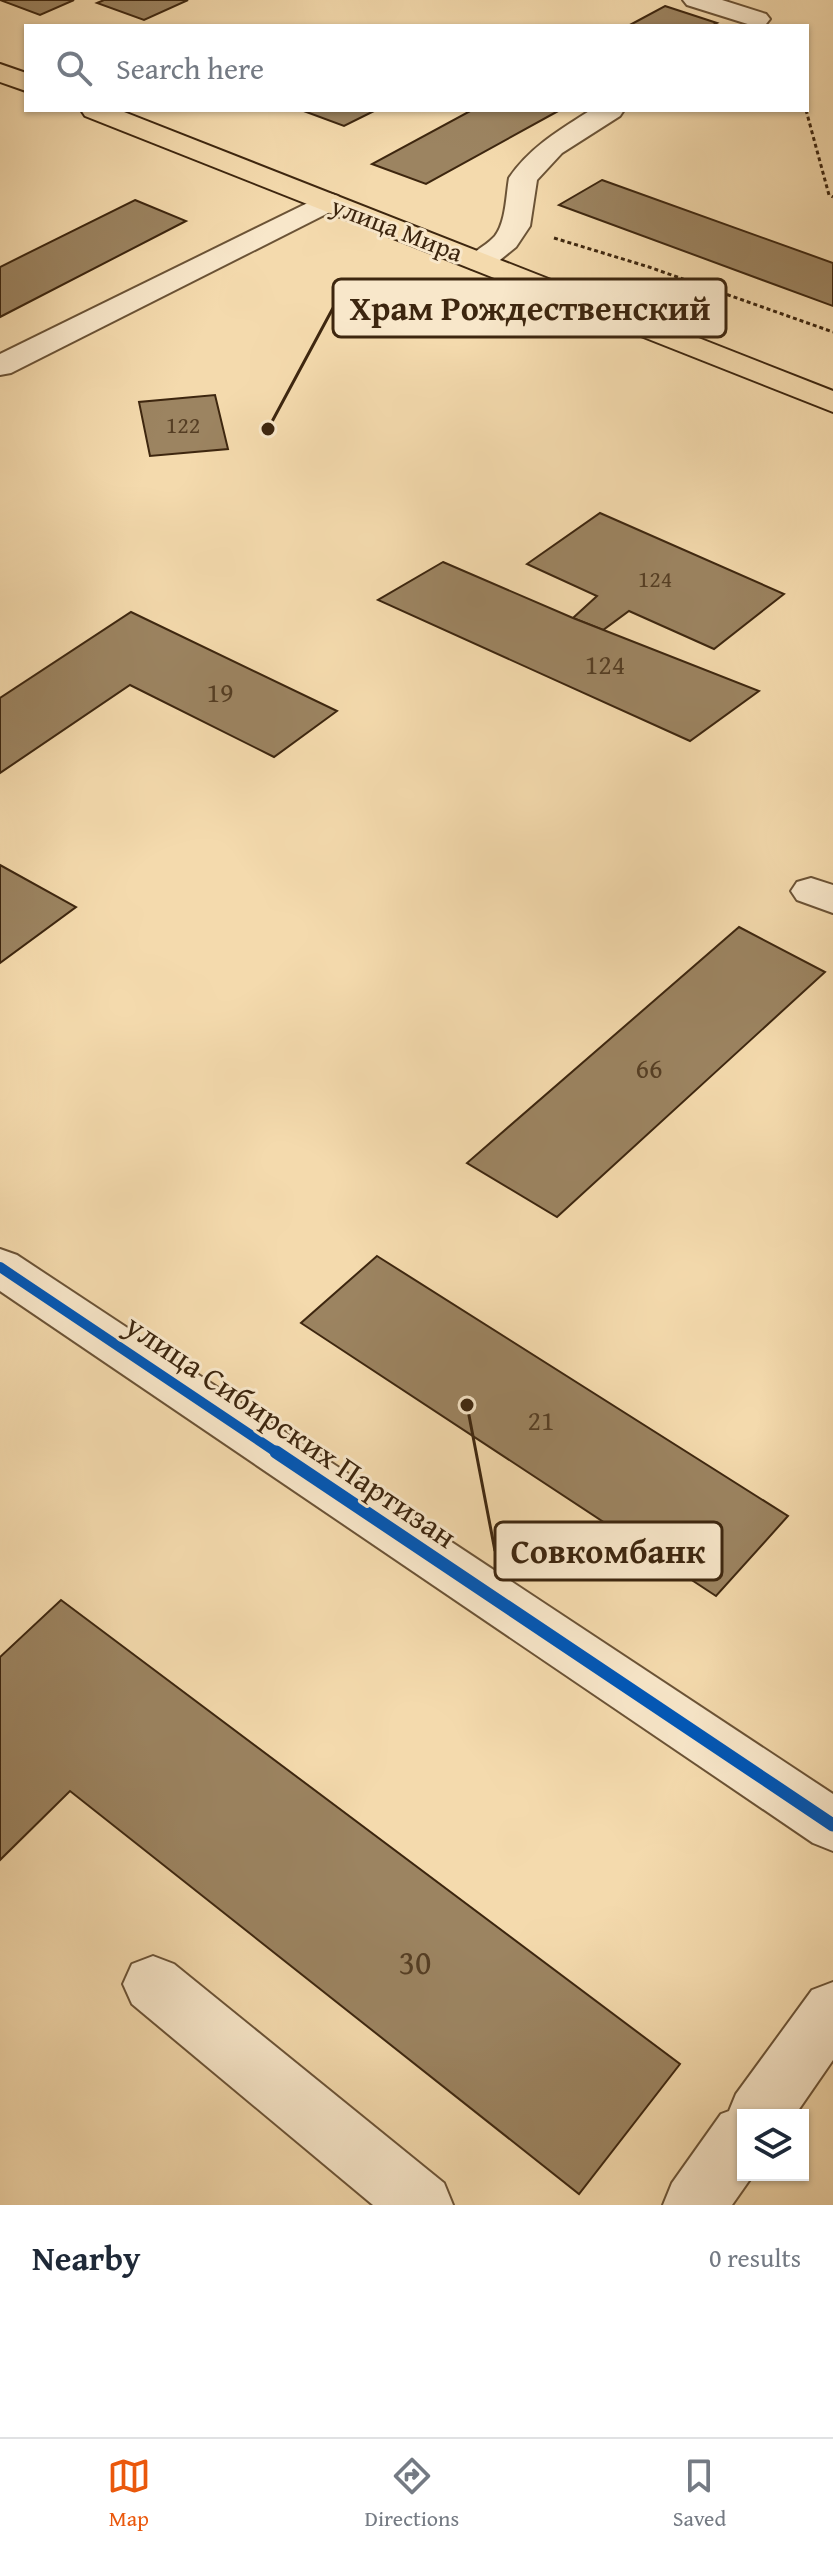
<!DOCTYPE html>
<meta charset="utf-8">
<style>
body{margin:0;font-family:"Gentium Book Plus",serif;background:#f2f2f3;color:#1f2937}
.controls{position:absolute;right:24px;bottom:24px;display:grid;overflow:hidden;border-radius:0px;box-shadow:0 2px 6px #0004}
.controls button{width:72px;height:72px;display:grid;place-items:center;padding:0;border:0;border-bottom:2px solid #e0e1e3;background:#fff;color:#1f2937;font:40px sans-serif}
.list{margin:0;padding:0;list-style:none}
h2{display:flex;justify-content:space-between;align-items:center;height:104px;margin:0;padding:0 32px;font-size:34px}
h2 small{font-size:26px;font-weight:400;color:#747a83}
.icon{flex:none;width:44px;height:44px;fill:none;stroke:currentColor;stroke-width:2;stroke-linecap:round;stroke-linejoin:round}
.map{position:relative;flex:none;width:833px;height:2205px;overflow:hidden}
.search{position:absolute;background:#fff;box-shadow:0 2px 6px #0004;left:24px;right:24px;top:24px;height:88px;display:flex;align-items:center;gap:20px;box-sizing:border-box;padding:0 28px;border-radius:0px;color:#747a83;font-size:30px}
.sheet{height:232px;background:#fff}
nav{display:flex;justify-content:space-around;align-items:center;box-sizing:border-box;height:112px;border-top:2px solid #e0e1e3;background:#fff;font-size:22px;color:#747a83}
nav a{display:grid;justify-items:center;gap:4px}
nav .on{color:#ea580c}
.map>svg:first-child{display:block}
</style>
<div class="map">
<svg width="833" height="2205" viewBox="0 0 833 2205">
<rect width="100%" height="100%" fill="#f4daad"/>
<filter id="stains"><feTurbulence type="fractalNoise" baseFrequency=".0025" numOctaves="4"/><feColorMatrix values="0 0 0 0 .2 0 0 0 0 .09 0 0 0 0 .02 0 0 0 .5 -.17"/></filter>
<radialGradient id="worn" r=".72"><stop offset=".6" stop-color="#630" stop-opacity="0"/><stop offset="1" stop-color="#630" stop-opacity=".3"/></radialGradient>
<g fill="#9c8461" stroke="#3d260f" stroke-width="2">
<polygon points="0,0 74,0 40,15"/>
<polygon points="104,0 188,0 144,20 97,3"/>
<polygon points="665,6 717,23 711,26 628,26"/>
<polygon points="301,110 376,110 344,126"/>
<polygon points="472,110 560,110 426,184 372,164"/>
<polygon points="602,180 833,263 833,306 559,205"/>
<polygon points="135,200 186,221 0,317 0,267"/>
<polygon points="215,395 228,449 150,456 139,402"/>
<polygon points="600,513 784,594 714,649 629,611 603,630 573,618 597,596 527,564"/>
<polygon points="443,562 573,618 759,691 690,741 378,600"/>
<polygon points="131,612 337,711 274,757 130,685 0,773 0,698"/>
<polygon points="0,865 76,907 0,963"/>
<polygon points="739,927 825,972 557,1217 467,1163"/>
<polygon points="377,1256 788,1516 716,1596 301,1323"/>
<polygon points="61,1600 680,2064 579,2194 70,1791 0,1860 0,1657"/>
</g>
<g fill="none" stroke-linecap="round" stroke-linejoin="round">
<defs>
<g id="minor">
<polygon points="683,0 722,0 766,14 770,19 766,24 754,26 687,5"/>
<path d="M591 110H624L620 116 562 153 537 180 530 226 516 247 490 268 480 271 470 268 465 262C473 251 486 246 495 236 506 222 506 195 509 178 530 147 561 129 591 110Z"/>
<polygon points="328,193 338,196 342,202 338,208 11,373 0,375 0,354"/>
<polygon points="811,878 833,885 833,913 797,900 791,891 797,882"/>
<polygon points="0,1249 17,1255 833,1794 833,1851 813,1843 0,1291"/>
<polygon points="153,1956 174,1964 444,2183 453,2205 373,2205 132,2004 123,1984 132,1964"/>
<polygon points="833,1982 833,2060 795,2115 743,2115 743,2175 753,2175 732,2205 663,2205 672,2183 721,2114 729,2111 736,2094 812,1990"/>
</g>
<g id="major">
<polygon points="0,64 26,73 26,91 0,82"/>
<polygon points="81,110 119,110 833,391 833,412 85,116"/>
</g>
</defs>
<use href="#minor" stroke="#6b5336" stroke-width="4"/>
<use href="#major" stroke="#3d260f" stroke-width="4"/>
<g stroke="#3d260f" stroke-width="3" stroke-dasharray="4 3" stroke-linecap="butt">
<polyline points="806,110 829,195 833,197"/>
<polyline points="554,238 649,267 833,332"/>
</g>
<use href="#minor" fill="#f8e7ca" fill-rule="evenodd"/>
<use href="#major" fill="#f4daad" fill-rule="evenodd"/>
<defs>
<polyline id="cycleway-far1" points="0,1267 279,1454"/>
<polyline id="cycleway" points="276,1452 833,1825"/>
</defs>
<use href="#cycleway-far1" stroke="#f8e7ca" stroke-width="15"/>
<use href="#cycleway" stroke="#f8e7ca" stroke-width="18"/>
<use href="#cycleway-far1" stroke="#0057b8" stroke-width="10"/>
<use href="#cycleway" stroke="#0057b8" stroke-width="13"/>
</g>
<g text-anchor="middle" stroke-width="6" stroke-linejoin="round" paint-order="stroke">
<g font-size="24" fill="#553e24">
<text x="183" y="433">122</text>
<text x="655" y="587">124</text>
</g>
<g font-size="26" fill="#3d260f" stroke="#f8e7ca">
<text transform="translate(397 229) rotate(21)" y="9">улица Мира</text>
</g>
<g font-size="28" fill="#553e24">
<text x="605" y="674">124</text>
<text x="220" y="702">19</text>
<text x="649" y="1078">66</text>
<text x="541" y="1430">21</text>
</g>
<g font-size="32" fill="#3d260f" stroke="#f8e7ca">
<text transform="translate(291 1431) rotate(34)" y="11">улица Сибирских Партизан</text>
</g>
<g font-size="34" fill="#553e24">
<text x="415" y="1974">30</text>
</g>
</g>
<path fill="none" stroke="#3d260f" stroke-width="3" d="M268 429L333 308M467 1405L495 1551"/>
<g fill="#3d260f" stroke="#f8e7ca" stroke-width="3">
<circle cx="268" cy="429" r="8"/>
<circle cx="467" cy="1405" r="8"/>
</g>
<g fill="#f8e7ca" stroke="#3d260f" stroke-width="3">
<rect x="333" y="279" width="393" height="58" rx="8"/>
<rect x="495" y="1522" width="227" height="58" rx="8"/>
</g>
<g font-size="34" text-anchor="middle" font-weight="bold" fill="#3d260f">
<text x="530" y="320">Храм Рождественский</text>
<text x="608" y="1563">Совкомбанк</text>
</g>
<rect width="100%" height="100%" filter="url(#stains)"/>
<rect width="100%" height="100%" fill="url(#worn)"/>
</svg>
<div class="controls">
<button><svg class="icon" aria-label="layers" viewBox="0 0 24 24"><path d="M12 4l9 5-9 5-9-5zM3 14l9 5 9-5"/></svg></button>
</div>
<div class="search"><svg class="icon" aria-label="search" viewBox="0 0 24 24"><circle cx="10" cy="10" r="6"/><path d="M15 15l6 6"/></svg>Search here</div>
</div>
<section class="sheet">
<h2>Nearby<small>0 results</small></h2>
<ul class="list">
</ul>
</section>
<nav>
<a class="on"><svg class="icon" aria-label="map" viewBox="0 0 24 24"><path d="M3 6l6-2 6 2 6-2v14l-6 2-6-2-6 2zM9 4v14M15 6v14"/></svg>Map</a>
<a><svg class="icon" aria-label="directions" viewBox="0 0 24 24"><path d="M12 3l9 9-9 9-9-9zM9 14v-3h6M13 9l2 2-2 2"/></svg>Directions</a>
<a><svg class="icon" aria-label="saved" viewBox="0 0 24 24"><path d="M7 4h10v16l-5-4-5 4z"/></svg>Saved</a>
</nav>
